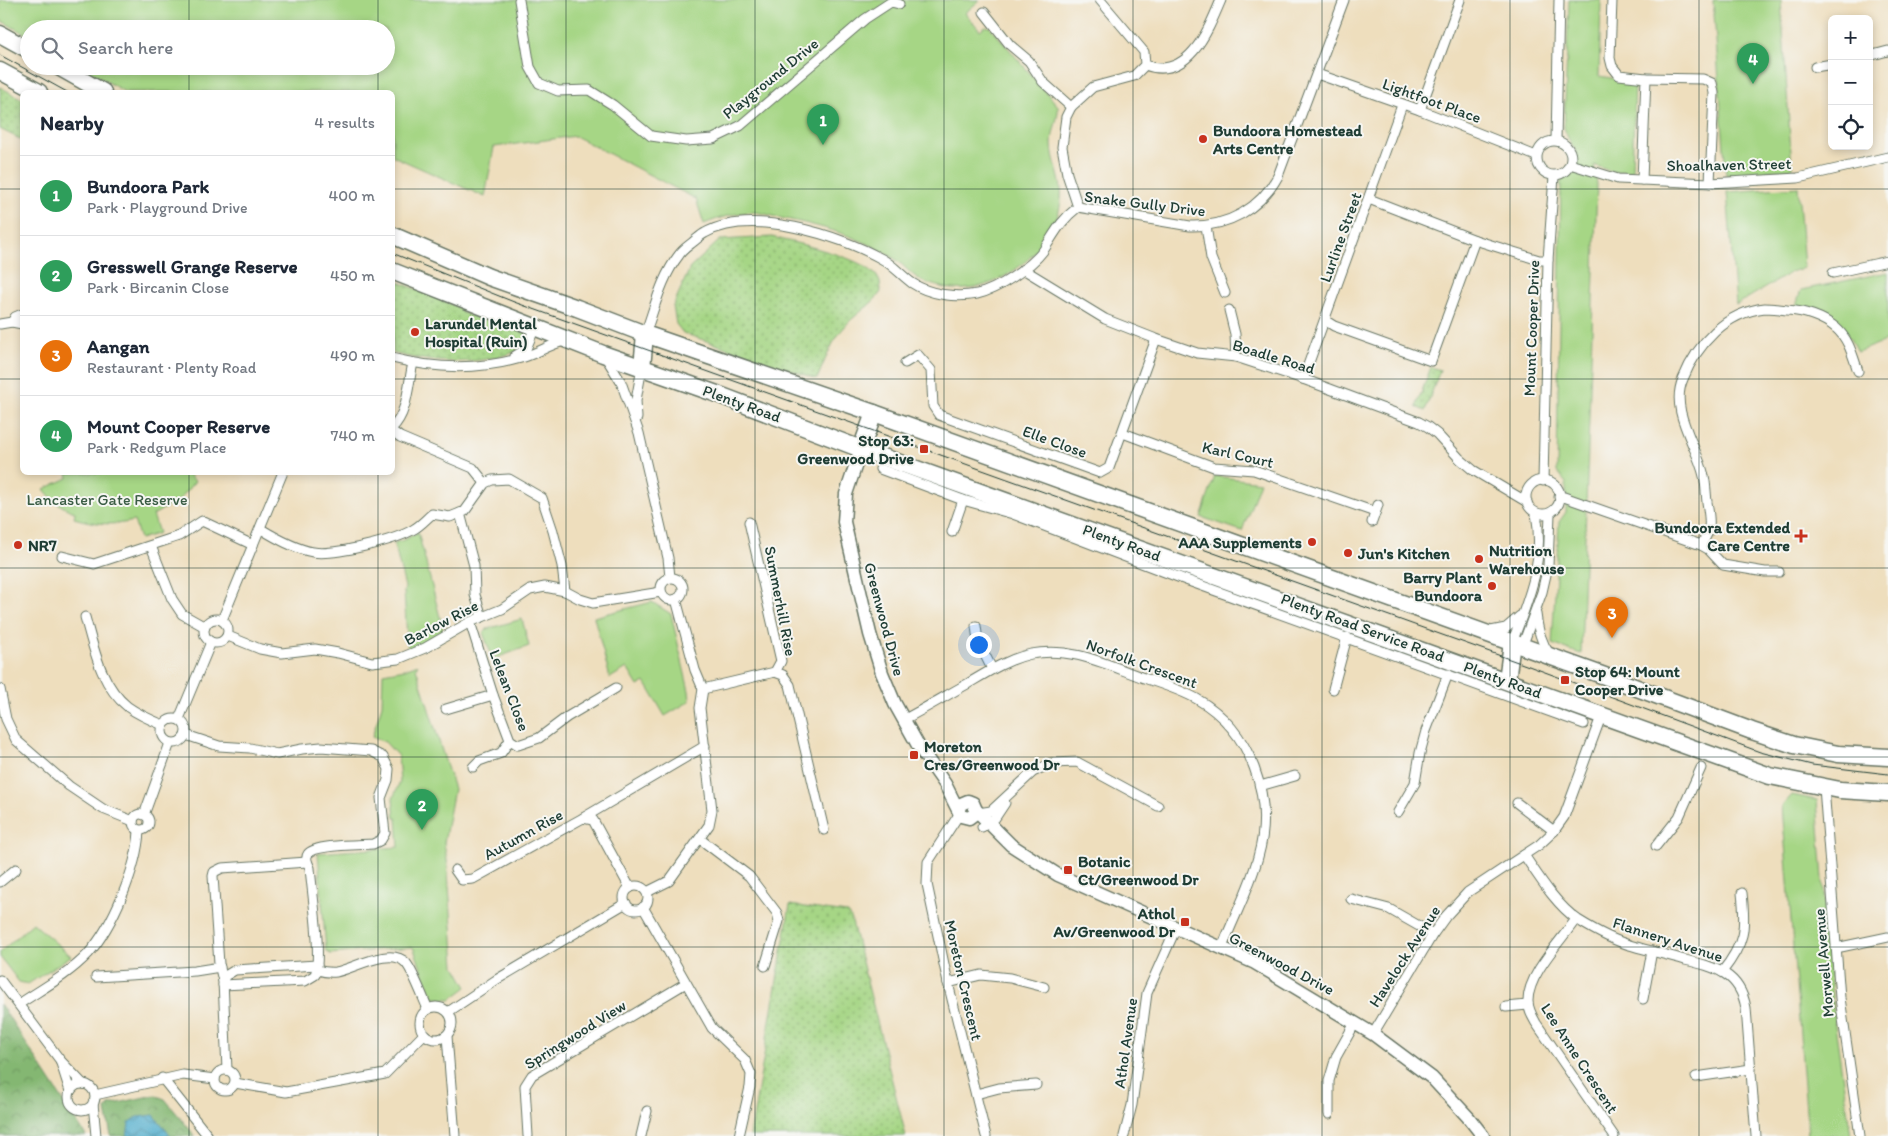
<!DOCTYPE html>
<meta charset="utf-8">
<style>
body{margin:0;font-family:Itim,sans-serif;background:#f6f6f7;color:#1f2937}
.controls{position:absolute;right:15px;top:15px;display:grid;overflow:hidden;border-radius:8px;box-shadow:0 2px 8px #0003}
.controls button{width:45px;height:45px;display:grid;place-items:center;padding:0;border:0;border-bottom:1px solid #e0e1e3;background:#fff;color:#1f2937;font:25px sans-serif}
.you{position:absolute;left:978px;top:644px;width:18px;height:18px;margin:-12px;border:4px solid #fff;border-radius:50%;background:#1a73e8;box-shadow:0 0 0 8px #1a73e833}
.badge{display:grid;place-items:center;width:32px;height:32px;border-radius:50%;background:#111827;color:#fff;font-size:16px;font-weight:700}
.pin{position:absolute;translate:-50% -41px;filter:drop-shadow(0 1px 2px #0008)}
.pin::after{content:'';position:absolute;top:26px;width:18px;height:15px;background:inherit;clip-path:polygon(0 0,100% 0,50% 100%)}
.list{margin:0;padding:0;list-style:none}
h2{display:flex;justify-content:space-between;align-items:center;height:65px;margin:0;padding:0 20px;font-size:21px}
h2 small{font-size:16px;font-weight:400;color:#747a83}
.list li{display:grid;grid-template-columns:32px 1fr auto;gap:15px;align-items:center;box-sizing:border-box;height:80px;padding:0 20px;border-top:1px solid #e0e1e3}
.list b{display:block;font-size:19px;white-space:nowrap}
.list p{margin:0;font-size:16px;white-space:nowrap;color:#747a83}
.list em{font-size:16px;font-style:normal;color:#747a83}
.icon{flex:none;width:28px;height:28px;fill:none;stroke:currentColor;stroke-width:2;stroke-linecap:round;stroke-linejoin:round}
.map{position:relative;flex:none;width:1888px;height:1136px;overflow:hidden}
.search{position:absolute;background:#fff;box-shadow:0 2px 8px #0003;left:20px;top:20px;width:375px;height:55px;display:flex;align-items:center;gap:12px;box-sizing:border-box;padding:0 18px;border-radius:28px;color:#747a83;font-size:19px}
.panel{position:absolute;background:#fff;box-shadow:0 2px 8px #0003;left:20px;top:90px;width:375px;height:385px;border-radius:8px}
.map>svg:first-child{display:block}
</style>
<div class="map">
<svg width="1888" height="1136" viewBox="0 0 1888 1136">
<defs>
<pattern id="grass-dots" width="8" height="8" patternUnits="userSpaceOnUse" patternTransform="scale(1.25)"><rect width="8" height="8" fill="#a6d685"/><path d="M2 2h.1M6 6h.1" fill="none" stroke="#87af6e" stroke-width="1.8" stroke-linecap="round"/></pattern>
<pattern id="forest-crowns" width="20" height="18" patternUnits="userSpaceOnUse" patternTransform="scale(1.25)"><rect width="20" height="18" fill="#84b772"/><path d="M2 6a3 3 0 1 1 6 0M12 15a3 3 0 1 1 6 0" fill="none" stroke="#6b965e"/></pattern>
<pattern id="water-waves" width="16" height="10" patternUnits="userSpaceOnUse" patternTransform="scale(1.25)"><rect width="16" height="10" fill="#4daccc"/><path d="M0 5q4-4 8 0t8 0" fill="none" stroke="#3f8da6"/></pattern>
</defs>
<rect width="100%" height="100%" fill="#f6f6f2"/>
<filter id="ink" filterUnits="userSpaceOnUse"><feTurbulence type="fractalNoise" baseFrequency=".02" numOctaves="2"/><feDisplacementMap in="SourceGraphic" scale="10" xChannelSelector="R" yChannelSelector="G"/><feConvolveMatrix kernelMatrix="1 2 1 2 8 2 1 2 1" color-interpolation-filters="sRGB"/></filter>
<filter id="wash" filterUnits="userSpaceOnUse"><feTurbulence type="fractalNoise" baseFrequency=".0096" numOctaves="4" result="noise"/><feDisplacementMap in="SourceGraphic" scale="20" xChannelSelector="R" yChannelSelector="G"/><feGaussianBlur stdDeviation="1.12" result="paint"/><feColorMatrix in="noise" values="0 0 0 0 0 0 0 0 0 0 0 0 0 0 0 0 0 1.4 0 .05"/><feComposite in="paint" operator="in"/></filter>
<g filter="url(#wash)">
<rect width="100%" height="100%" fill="#eedebd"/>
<g fill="url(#grass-dots)" stroke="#628a5c">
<polygon points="0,87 22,99 22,140 0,129"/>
<path d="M772 237C794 243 871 258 879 280 881 283 880 288 881 292 872 305 858 312 847 324 832 340 825 360 817 379L683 333 676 324 673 306 690 268 720 240Z"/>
<path d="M392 279 460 308 461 312 494 323 501 321 528 332C526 338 524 345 519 349 513 354 504 355 497 357 462 365 427 362 393 353Z"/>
<polygon points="1431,367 1440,370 1425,411 1416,407"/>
<polygon points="790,905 847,913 851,918 906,1136 750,1136"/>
</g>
<g fill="url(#forest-crowns)" stroke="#527a53">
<polygon points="0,1004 7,1014 86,1136 0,1136"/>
<polygon points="154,1095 165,1099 195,1136 111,1136 106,1110 109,1105"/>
</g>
<g fill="#a6d685" stroke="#628a5c">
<path d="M0 0H980L965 13 980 30 985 26 990 27 1058 106C1059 118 1052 131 1052 143 1052 162 1063 180 1061 199 1057 246 1001 293 954 289 947 289 927 284 921 280 911 275 904 265 895 259 860 236 821 226 781 218 772 216 761 212 751 212 735 213 719 218 704 224L696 199 575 136 494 147 485 197 393 156 392 92H125L80 66H386V29H29V36L0 20Z"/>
<polygon points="1569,0 1601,0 1599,76 1635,82 1632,171 1613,172 1594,165 1597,184 1581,654 1552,644 1559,522 1566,512 1566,483 1557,472 1561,180 1570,173 1577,153 1568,138 1564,128"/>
<polygon points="1713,0 1781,0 1792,169 1726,175"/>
<polygon points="1798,187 1804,268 1793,271 1736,305 1727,192"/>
<path d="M1888 272V340L1857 352C1843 322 1827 314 1796 306L1801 290Z"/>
<path d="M67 473H192L190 476 195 481 179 500 153 515 159 533 140 539 134 521C113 526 94 524 74 518L75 512C62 508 52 500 44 489L68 478Z"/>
<polygon points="1215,476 1260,482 1242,531 1201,517"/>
<polygon points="418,532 443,629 418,647 408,652 404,592 405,587 394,543 406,539"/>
<polygon points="652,602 671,614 689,691 690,701 665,716 645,682 638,686 627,668 610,678 594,617"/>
<polygon points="522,619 529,646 493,659 483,633 487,629"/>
<polygon points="418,664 416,668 454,789 444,843 447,860 455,966 467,987 451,999 433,998 413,947 330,954 326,950 318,853 399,847 397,818 395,818 393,798 400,782 398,756 385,742 372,737 382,705 383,673 405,669"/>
<polygon points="1792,795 1817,800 1833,1011 1851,1136 1808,1136 1782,806"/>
<polygon points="33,923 71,956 28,984 19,982 0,957 0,952"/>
</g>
<polygon fill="url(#water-waves)" stroke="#367480" points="154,1115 171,1136 127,1136 129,1123 137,1117"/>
</g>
<g filter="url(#ink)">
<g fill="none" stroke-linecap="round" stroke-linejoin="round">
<defs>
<g id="street">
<polyline points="519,0 530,67 539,83 558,91 589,90 613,105 651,136 686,141 713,139 740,126 865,19 891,2 899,4"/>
<polyline points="1612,0 1610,58 1612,66 1619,75 1646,78 1642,180"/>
<polyline points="984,12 1010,45 1029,61 1043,82 1071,107"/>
<polyline points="1869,56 1888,51"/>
<path d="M1145 65C1188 81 1208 31 1221 0"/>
<polyline points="1815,67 1832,64"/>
<polyline points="1317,74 1420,110 1536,156"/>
<polyline points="1646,78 1703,79 1712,83 1714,93 1710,183"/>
<polyline points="1420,110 1460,0"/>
<polyline points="1556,140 1559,0"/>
<circle cx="1554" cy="158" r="17"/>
<polyline points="1570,164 1618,179 1710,183 1798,178 1888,157"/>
<polyline points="1369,199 1475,240 1539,260 1548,260"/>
<polyline points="1078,207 1067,174 1062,147 1066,117 1071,107 1093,87 1134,76 1145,65 1144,52 1100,0"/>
<polyline points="1206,226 1211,258 1225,293"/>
<polyline points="1023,269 1105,319 1156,339 1197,353 1236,357 1303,379 1419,422 1428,427 1437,434 1460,459 1473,470 1527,502"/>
<polyline points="1833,273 1888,261"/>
<polyline points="1229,310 1235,334 1236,357"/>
<polyline points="1326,321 1334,326 1431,361 1475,240"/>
<polyline points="12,322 15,317 22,314"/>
<polyline points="0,324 12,322 22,324"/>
<path d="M645 334C655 307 661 278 679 255 682 250 688 246 693 242 697 239 701 235 705 233 751 207 839 235 882 259 893 265 901 275 912 283 930 295 956 298 977 294 997 290 1031 267 1043 251 1055 233 1060 221 1078 207L1190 226C1228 227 1260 209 1278 176L1344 0"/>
<polyline points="515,356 526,349 535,327"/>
<polyline points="605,356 621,382 639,433 668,558 670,577"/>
<path d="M392 358C435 369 479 370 521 358 536 354 549 345 564 341"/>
<polyline points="905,363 918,355 931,370 933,406 939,415 1100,473 1109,468 1156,339"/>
<polyline points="1303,379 1402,105"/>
<polyline points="637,418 636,400 642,368"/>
<path d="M392 428C408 413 408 384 413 363"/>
<polyline points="392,431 400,437 473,468 485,483"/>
<polyline points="1123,433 1214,467 1254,470 1375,512"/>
<polyline points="880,469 963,500 1013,514 1186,580 1584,724"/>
<circle cx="1543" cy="497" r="17"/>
<polyline points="1543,481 1548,260 1554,176"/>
<polyline points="1559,497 1564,497 1701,545 1708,549 1723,565 1765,572 1779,572"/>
<polyline points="460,513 474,566 475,595 482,617"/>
<polyline points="1372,522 1378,505"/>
<path d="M261 529C276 538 295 549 313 552 333 556 397 540 414 529 421 525 426 519 432 514L450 517 465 511 485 483 492 480 509 479 542 498 553 531 562 566 565 591"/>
<polyline points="952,532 963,500"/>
<path d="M1701 545C1712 529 1710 521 1707 502 1706 494 1706 484 1704 476 1697 445 1669 411 1683 379 1697 344 1726 312 1765 308 1772 308 1780 309 1787 310 1804 311 1823 317 1836 328 1849 339 1853 357 1858 371"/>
<polyline points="151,546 172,599 182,614 205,627"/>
<polyline points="62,556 94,564 179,536 202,521 253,545"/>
<circle cx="672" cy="589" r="11"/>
<path d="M1536 614C1538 630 1541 642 1550 655"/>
<path d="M85 617C94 649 101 686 128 707 139 715 151 720 163 725"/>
<circle cx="216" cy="631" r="12"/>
<polyline points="222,620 283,472"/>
<polyline points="470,622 493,695 510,740 518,745 539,738 567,717 616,688"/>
<polyline points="976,626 978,641 992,669"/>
<polyline points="1491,631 1506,628 1520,616"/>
<polyline points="228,636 260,649 282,653 315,649 338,653 372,662 398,659 425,648 470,622 502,609 530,590 545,587 565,591 580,599 593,603 661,592"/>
<path d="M1512 643C1529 597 1545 563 1536 513"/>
<polyline points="1522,647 1542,592 1548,566 1550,513"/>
<polyline points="775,672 783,675 790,685 824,830"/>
<polyline points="0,689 6,719 16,740 69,786 103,809 133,821"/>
<polyline points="703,689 775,672 781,661 749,522"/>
<polyline points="1333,689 1347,637"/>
<polyline points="446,709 493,695"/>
<circle cx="174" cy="731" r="12"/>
<polyline points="179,719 211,642"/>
<path d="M903 720C926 708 947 695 969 683 989 671 1008 659 1031 654 1071 646 1107 665 1144 678 1162 684 1181 690 1197 699 1251 730 1275 798 1258 857 1250 888 1233 918 1222 948"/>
<path d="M186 735 219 746 250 748 277 754 302 749 321 747 371 751 383 757 389 769 388 780 381 798 385 833 381 840 373 844C361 845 315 844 308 854 305 858 308 864 310 868 312 892 322 956 315 975L305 981 223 985"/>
<polyline points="473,767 479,761 501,753 510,740"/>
<polyline points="1260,786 1295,776"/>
<polyline points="1824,787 1840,998 1860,1136"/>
<polyline points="1517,803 1554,831"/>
<polyline points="1398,812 1415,783 1420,753 1426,731 1448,674"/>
<polyline points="960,813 928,862 927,884 948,983 986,1136"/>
<polyline points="978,813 991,811 1033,772 1052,763 1077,762 1158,806"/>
<circle cx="141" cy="822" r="8"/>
<polyline points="144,815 170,743"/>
<polyline points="583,818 593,820 630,888"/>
<polyline points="982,827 995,818 1005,803"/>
<polyline points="700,839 749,876 777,913 779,921 765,966"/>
<polyline points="1656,846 1679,817 1701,768"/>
<path d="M1524 855C1539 877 1556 905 1578 920 1594 930 1614 941 1633 946 1650 951 1668 955 1685 960 1715 967 1740 973 1746 1008L1756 1136"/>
<polyline points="455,870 462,880 473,879 583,818 705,746"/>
<polyline points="0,882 16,869"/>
<circle cx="636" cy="898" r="12"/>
<polyline points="647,892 669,881 709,825 712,810 700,708 703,689 695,670 676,599"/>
<polyline points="1351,899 1389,909 1433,934"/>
<polyline points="643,907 712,1028 745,1060 751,1074 750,1087 739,1136"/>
<path d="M1576 919C1561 941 1528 974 1528 1001 1528 1009 1532 1016 1536 1023L1614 1136"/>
<polyline points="1836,948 1888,937"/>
<path d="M317 970C324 972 329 973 336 972 353 969 391 946 406 963 413 971 423 998 428 1009"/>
<path d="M1722 972C1745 943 1746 929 1742 893"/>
<polyline points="96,977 195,971 220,967"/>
<polyline points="0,980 60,1060 83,1084"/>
<polyline points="223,981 225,976 235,970 317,965"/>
<polyline points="948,983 981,975 1010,978 1044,987"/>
<polyline points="1643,999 1652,951"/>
<path d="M19 1004C43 988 68 975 88 954 113 926 137 868 139 831"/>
<circle cx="436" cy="1023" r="16"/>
<polyline points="1506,1007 1528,1005"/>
<polyline points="448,1012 496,980 626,903"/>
<polyline points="1373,1034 1433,934 1446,916 1468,892 1539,845 1554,831 1564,817 1602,714"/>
<polyline points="447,1036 455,1136"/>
<polyline points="61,1063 70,1091"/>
<circle cx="225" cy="1080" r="10"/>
<polyline points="227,1070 223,981 219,964 213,876 214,872 222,868 307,862"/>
<polyline points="1696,1077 1751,1069"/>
<polyline points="162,1078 208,1136"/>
<polyline points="235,1083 286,1092 385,1074 424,1034"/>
<circle cx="82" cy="1097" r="13"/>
<polyline points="976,1094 999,1088 1036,1085"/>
<polyline points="95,1095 183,1075 215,1079"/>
<polyline points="93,1103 96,1136"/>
<polyline points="1329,1114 1329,1081 1336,1057 1355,1023"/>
<polyline points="528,1136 525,1086 532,1075 686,983"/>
<polyline points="641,1136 647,1111"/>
<polyline points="1124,1136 1132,1105 1147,993 1176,928"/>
</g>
<g id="secondary">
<polyline points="861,449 846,494 844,522 870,634 882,673 895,704 919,747 945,784 961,816 969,818 973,815 976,810 973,803 968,801 961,804 959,809"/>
<polyline points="976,810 1011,845 1058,875 1255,963 1373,1034 1432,1078 1468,1117 1483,1136"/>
</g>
<g id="highway">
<polyline points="0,34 29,50"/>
<polyline points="57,66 103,92"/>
<polyline points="0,71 39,92"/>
<polyline points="392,235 489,277 577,308 645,334 874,413 1613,679 1752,731 1794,745 1838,754 1888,757"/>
<polyline points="392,271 603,354 717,394 861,449 1770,776 1840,790 1888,793"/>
<polyline points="642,368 645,334"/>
<polyline points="861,449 874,413"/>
<polyline points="1507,680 1512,643"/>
</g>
</defs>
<use href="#street" stroke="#677564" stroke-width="11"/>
<use href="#secondary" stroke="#677564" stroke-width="15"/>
<use href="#highway" stroke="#677564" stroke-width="19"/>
<use href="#street" stroke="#fff" stroke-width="9"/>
<use href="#secondary" stroke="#fff" stroke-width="12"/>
<use href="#highway" stroke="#fff" stroke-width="16"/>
<g stroke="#1f3d34" stroke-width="1">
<polyline points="0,55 67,92"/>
<polyline points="392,253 514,302 1526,665 1760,752 1812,765 1888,774"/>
</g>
</g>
</g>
<path fill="none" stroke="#1f3d34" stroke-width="1" stroke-opacity="0.55" d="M189 0V29M378 0V29M566 0V1136M755 0V1136M944 0V1136M1133 0V1136M1322 0V1136M1510 0V1136M1699 0V1136M189 66V92M378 66V92M0 189H22M392 189H1888M0 379H22M392 379H1888M189 472V1136M378 472V1136M0 568H1888M0 757H1888M0 947H1888"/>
<g fill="#c8321e" stroke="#f6f6f2" stroke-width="2">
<circle cx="1203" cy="139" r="5"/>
<circle cx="415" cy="332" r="5"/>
<rect x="919" y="444" width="10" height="10" rx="2.5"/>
<path d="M1798.5 528.5h5v5h5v5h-5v5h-5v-5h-5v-5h5z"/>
<circle cx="1312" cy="542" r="5"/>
<circle cx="18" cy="545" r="5"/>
<circle cx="1348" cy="553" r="5"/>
<circle cx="1479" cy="559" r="5"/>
<circle cx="1492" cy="586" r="5"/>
<rect x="1560" y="675" width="10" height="10" rx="2.5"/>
<rect x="909" y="750" width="10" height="10" rx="2.5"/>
<rect x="1063" y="865" width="10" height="10" rx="2.5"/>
<rect x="1180" y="917" width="10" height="10" rx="2.5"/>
</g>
<g text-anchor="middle" stroke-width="4" stroke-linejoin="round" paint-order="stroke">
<g font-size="16" fill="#1f3d34" stroke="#f6f6f2">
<text transform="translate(770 78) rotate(-39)" y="6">Playground Drive</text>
<text transform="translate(1432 100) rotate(20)" y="6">Lightfoot Place</text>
<text transform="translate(1729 164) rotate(-1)" y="6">Shoalhaven Street</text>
<text transform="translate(1145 203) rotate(7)" y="6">Snake Gully Drive</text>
<text transform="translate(1340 237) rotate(-70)" y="6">Lurline Street</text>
<text transform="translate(1531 328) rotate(-88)" y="6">Mount Cooper Drive</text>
<text transform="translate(1274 356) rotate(17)" y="6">Boadle Road</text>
<text transform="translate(742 403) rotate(20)" y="6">Plenty Road</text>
<text transform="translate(1055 441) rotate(20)" y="6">Elle Close</text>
<text transform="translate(1238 454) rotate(13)" y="6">Karl Court</text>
<text transform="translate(1122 542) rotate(20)" y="6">Plenty Road</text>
<text transform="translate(781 601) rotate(79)" y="6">Summerhill Rise</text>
<text transform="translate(885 619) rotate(75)" y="6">Greenwood Drive</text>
<text transform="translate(441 622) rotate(-27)" y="6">Barlow Rise</text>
<text transform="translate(1363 627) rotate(20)" y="6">Plenty Road Service Road</text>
<text transform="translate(1142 663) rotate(20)" y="6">Norfolk Crescent</text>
<text transform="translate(1503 679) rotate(20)" y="6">Plenty Road</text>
<text transform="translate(510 690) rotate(69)" y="6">Lelean Close</text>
<text transform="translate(523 834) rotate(-29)" y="6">Autumn Rise</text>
<text transform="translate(1668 939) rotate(18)" y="6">Flannery Avenue</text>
<text transform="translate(1404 956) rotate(-57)" y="6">Havelock Avenue</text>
<text transform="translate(1282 963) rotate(28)" y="6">Greenwood Drive</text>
<text transform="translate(1823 963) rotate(-95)" y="6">Morwell Avenue</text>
<text transform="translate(964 980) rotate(77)" y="6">Moreton Crescent</text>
<text transform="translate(575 1034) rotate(-32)" y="6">Springwood View</text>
<text transform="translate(1125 1043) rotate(-82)" y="6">Athol Avenue</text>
<text transform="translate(1580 1058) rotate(57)" y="6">Lee Anne Crescent</text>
</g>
<g font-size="16" font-weight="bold" fill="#1f3d34" stroke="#f6f6f2" text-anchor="start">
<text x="1213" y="136">Bundoora Homestead<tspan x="1213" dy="18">Arts Centre</tspan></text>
<text x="425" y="329">Larundel Mental<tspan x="425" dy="18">Hospital (Ruin)</tspan></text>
<text x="914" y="446" text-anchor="end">Stop 63:<tspan x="914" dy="18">Greenwood Drive</tspan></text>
<text x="1790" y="533" text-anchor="end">Bundoora Extended<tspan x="1790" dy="18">Care Centre</tspan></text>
<text x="1302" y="548" text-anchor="end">AAA Supplements</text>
<text x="28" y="551">NR7</text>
<text x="1489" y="556">Nutrition<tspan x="1489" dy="18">Warehouse</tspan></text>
<text x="1358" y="559">Jun's Kitchen</text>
<text x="1482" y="583" text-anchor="end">Barry Plant<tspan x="1482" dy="18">Bundoora</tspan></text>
<text x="1575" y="677">Stop 64: Mount<tspan x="1575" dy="18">Cooper Drive</tspan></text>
<text x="924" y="752">Moreton<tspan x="924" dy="18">Cres/Greenwood Dr</tspan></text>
<text x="1078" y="867">Botanic<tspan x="1078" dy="18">Ct/Greenwood Dr</tspan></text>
<text x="1175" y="919" text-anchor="end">Athol<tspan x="1175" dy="18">Av/Greenwood Dr</tspan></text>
</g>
<g font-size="16" fill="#3a5c44" stroke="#f6f6f2">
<text x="107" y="505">Lancaster Gate Reserve</text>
</g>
</g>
</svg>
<div class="controls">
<button>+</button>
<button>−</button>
<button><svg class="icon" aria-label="locate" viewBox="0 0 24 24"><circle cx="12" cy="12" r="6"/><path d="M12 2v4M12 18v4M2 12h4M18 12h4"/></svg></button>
</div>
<div class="you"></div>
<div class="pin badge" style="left:823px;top:145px;background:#2e9e5b">1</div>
<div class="pin badge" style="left:422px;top:830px;background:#2e9e5b">2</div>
<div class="pin badge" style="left:1612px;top:638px;background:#e8710a">3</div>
<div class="pin badge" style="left:1753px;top:84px;background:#2e9e5b">4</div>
<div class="search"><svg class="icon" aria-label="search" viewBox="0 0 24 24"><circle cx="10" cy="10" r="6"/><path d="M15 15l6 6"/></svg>Search here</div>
<section class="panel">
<h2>Nearby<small>4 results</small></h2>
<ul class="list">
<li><span class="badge" style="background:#2e9e5b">1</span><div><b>Bundoora Park</b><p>Park · Playground Drive</p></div><em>400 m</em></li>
<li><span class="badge" style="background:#2e9e5b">2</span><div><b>Gresswell Grange Reserve</b><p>Park · Bircanin Close</p></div><em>450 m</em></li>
<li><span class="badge" style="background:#e8710a">3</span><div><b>Aangan</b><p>Restaurant · Plenty Road</p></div><em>490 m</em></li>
<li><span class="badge" style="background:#2e9e5b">4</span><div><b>Mount Cooper Reserve</b><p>Park · Redgum Place</p></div><em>740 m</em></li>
</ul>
</section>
</div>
